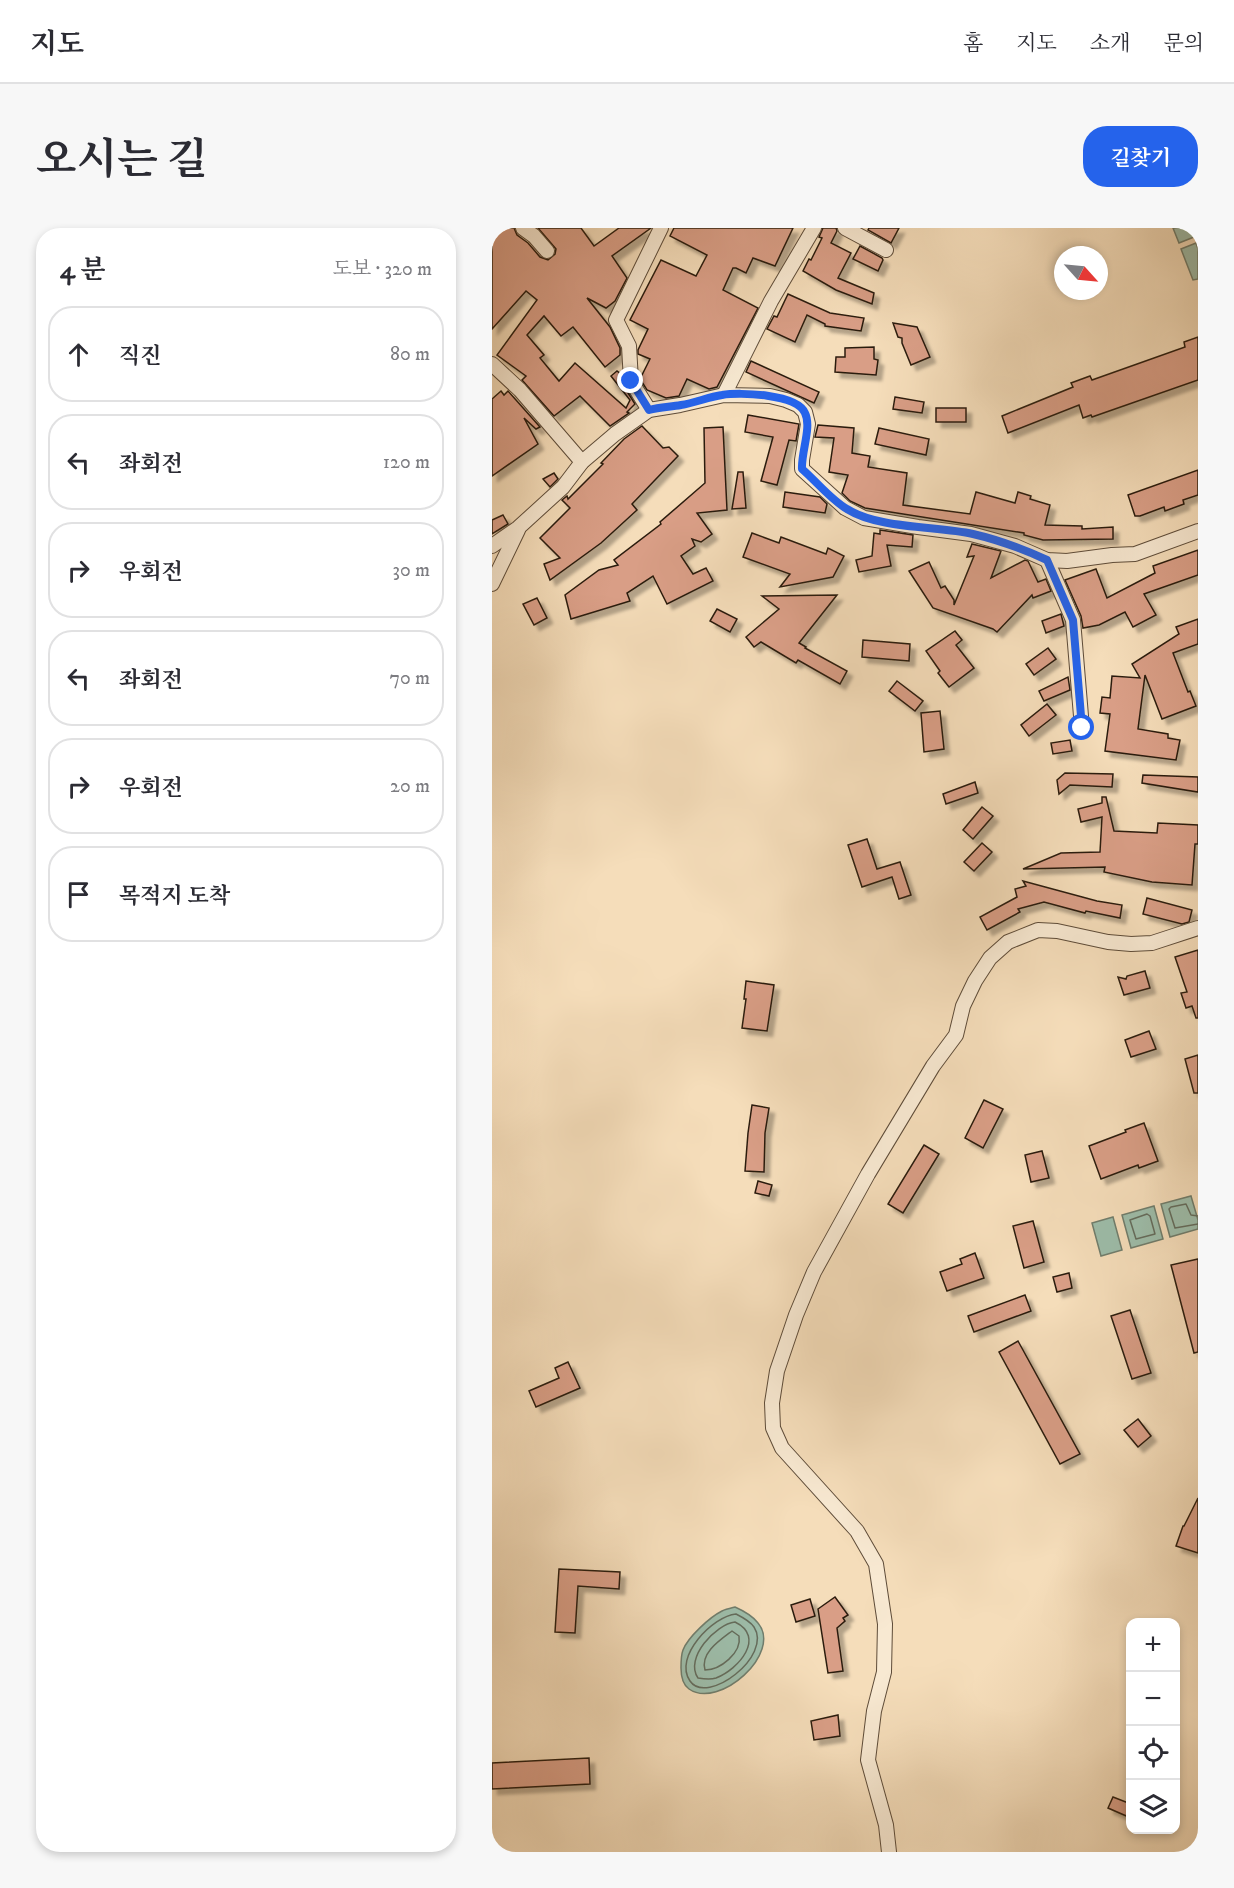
<!DOCTYPE html>
<html lang="ko">
<meta charset="utf-8">
<style>
body{margin:0;font-family:"IM FELL DW Pica","Noto Serif KR",serif;background:#f7f7f7;color:#2b2b33}
.controls{position:absolute;right:18px;bottom:18px;display:grid;overflow:hidden;border-radius:12px;box-shadow:0 3px 9px #0003}
.controls button{width:54px;height:54px;display:grid;place-items:center;padding:0;border:0;border-bottom:2px solid #e1e1e2;background:#fff;color:#2b2b33;font:30px sans-serif}
.compass{position:absolute;left:562px;top:18px;width:54px;height:54px;border-radius:50%;background:#fff;box-shadow:0 3px 9px #0003;rotate:117deg}
.stop{position:absolute;width:18px;height:18px;margin:-14px;border:4px solid #2563eb;border-radius:50%;background:#fff}
.stop.end{background:#2563eb;border-color:#fff;box-shadow:0 2px 6px #0008}
.list{margin:0;padding:0;list-style:none}
h2{display:flex;justify-content:space-between;align-items:center;height:78px;margin:0;padding:0 24px;font-size:26px}
h2 small{font-size:20px;font-weight:400;color:#7c7c81}
.list li{display:grid;grid-template-columns:39px 1fr auto;gap:18px;align-items:center;box-sizing:border-box;height:96px;margin:0 12px 12px;padding:0 12px;border:2px solid #e1e1e2;border-radius:24px}
.list b{display:block;font-size:22px;white-space:nowrap}
.list em{font-size:20px;font-style:normal;color:#7c7c81}
.icon{flex:none;width:33px;height:33px;fill:none;stroke:currentColor;stroke-width:2;stroke-linecap:round;stroke-linejoin:round}
.map{position:relative;flex:none;width:706px;height:1624px;overflow:hidden;border-radius:24px}
header{display:flex;align-items:center;gap:36px;box-sizing:border-box;height:84px;padding:0 30px;background:#fff;border-bottom:2px solid #e1e1e2}
header strong{font-size:28px}
nav{display:flex;gap:33px;margin-inline-start:auto;font-size:21px}
.intro{display:flex;align-items:center;justify-content:space-between;box-sizing:border-box;height:144px;padding:0 36px}
h1{margin:0;font-size:42px}
.button{padding:15px 27px;border-radius:24px;background:#2563eb;color:#fff;font-size:21px;font-weight:700}
main{display:flex;gap:36px;padding:0 36px}
aside{flex:1;background:#fff;border-radius:24px;box-shadow:0 3px 9px #0003}
.map>svg:first-child{display:block}
</style>
<header>
<strong>지도</strong>
<nav><a>홈</a><a>지도</a><a>소개</a><a>문의</a></nav>
</header>
<div class="intro"><h1>오시는 길</h1><a class="button">길찾기</a></div>
<main>
<aside>
<h2>4 분<small>도보 · 320 m</small></h2>
<ul class="list">
<li><svg class="icon" aria-label="ahead" viewBox="0 0 24 24"><path d="M12 20V5M6 11l6-6 6 6"/></svg><div><b>직진</b></div><em>80 m</em></li>
<li><svg class="icon" aria-label="left" viewBox="0 0 24 24"><path d="M17 20v-9H6M10 6l-5 5 5 5"/></svg><div><b>좌회전</b></div><em>120 m</em></li>
<li><svg class="icon" aria-label="right" viewBox="0 0 24 24"><path d="M7 20v-9h11M14 6l5 5-5 5"/></svg><div><b>우회전</b></div><em>30 m</em></li>
<li><svg class="icon" aria-label="left" viewBox="0 0 24 24"><path d="M17 20v-9H6M10 6l-5 5 5 5"/></svg><div><b>좌회전</b></div><em>70 m</em></li>
<li><svg class="icon" aria-label="right" viewBox="0 0 24 24"><path d="M7 20v-9h11M14 6l5 5-5 5"/></svg><div><b>우회전</b></div><em>20 m</em></li>
<li><svg class="icon" aria-label="arrive" viewBox="0 0 24 24"><path d="M6 21V4h12l-3 4 3 4H6"/></svg><div><b>목적지 도착</b></div></li>
</ul>
</aside>
<div class="map">
<svg width="706" height="1624" viewBox="0 0 706 1624">
<defs>
<filter id="shadow"><feDropShadow dx="5.5" dy="5.5" stdDeviation="1.5" flood-color="#0004"/></filter>
</defs>
<rect width="100%" height="100%" fill="#f5ddba"/>
<filter id="stains"><feTurbulence type="fractalNoise" baseFrequency=".00333" numOctaves="4"/><feColorMatrix values="0 0 0 0 .2 0 0 0 0 .09 0 0 0 0 .02 0 0 0 .5 -.17"/></filter>
<radialGradient id="worn" r=".72"><stop offset=".6" stop-color="#630" stop-opacity="0"/><stop offset="1" stop-color="#630" stop-opacity=".3"/></radialGradient>
<g fill="#9dbdaa" stroke="#707d6c" stroke-width="1.5">
<polygon points="681,0 698,0 702,9 687,15"/>
<polygon points="704,15 706,21 706,51 701,52 689,21"/>
<polygon points="699,968 706,992 706,1001 678,1009 669,976"/>
<polygon points="662,978 671,1011 639,1020 630,987"/>
<polygon points="621,989 630,1022 609,1028 600,995"/>
<path d="M243 1379C252 1383 260 1387 266 1395 291 1425 227 1482 197 1461 190 1456 189 1448 189 1440 189 1434 189 1427 191 1422 196 1409 218 1389 230 1383 234 1381 239 1380 243 1379Z"/>
</g>
<g fill="none" stroke-linecap="round" stroke-linejoin="round">
<g stroke="#646c5c" stroke-width="1.5">
<polygon points="655,986 658,988 663,1006 644,1011 638,992"/>
<polyline points="706,988 699,987 694,976 679,979 677,981 683,1000 706,996"/>
<path d="M244 1386C250 1389 258 1393 262 1399 281 1428 215 1478 198 1453 181 1429 221 1388 244 1386Z"/>
<path d="M243 1394C274 1409 247 1441 224 1450 218 1452 212 1451 206 1450 192 1430 224 1396 243 1394Z"/>
<path d="M240 1403 247 1408C250 1425 228 1442 213 1442 208 1425 228 1412 240 1403Z"/>
</g>
</g>
<g fill="#d99e86" stroke="#2c1c0e" stroke-width="1.5" filter="url(#shadow)">
<polygon points="0,0 22,0 25,7 36,15 48,29 56,32 63,26 64,21 46,0 89,0 102,18 127,0 159,0 120,28 135,50 123,73 114,80 95,70 118,99 128,120 128,127 113,139 81,99 69,108 52,88 35,107 52,127 48,130 67,153 83,135 134,180 138,172 119,148 125,143 130,147 131,157 143,176 135,184 137,185 118,198 88,168 62,188 30,152 34,148 5,127 45,72 34,63 0,101"/>
<polygon points="182,0 301,0 283,38 261,30 254,45 244,40 241,40 231,62 266,80 225,159 217,161 195,151 187,168 174,170 155,162 148,151 158,131 146,126 146,122 156,101 138,92 169,32 204,48 215,27 178,8"/>
<polygon points="331,0 344,0 345,3 339,15 359,25 346,50 382,65 380,76 344,62 311,43 317,31 319,32 330,10 327,9"/>
<polygon points="377,0 407,0 399,15 376,2"/>
<polygon points="368,18 390,30 391,32 386,43 361,31"/>
<polygon points="296,66 338,85 372,90 369,103 333,98 333,96 315,87 303,114 275,101 282,88 285,89"/>
<polygon points="401,95 425,99 438,129 419,137 410,115 410,110 406,109"/>
<polygon points="706,109 706,152 600,189 599,187 591,190 587,177 516,205 510,188 581,159 579,155 598,148 600,152 693,119 692,114"/>
<polygon points="382,119 382,131 386,132 384,147 343,144 344,129 353,129 353,120"/>
<polygon points="259,133 327,164 322,175 254,144"/>
<polygon points="9,163 12,167 16,163 48,199 44,201 32,190 46,216 0,248 0,171"/>
<polygon points="403,169 432,174 430,185 401,181"/>
<rect x="444" y="180" width="30" height="14"/>
<polygon points="256,187 307,196 304,213 297,212 285,257 269,253 281,209 253,204"/>
<polygon points="326,197 362,200 360,225 378,228 376,239 415,245 411,277 478,286 484,264 523,275 526,264 539,268 538,271 558,277 553,297 590,298 590,301 621,299 621,311 551,312 532,307 532,305 373,280 358,273 350,265 356,247 337,244 342,210 323,209"/>
<polygon points="150,198 171,220 177,219 186,228 140,276 145,282 109,315 58,352 52,336 68,330 48,310 78,280 70,272 75,268 76,271 111,236 109,235 132,211"/>
<polygon points="231,199 235,282 205,285 220,306 209,314 200,311 203,318 189,328 201,346 214,340 221,353 175,376 161,348 135,365 138,373 79,391 73,367 107,342 126,337 122,332 169,296 168,294 213,255 212,200"/>
<polygon points="387,200 437,211 434,227 383,216"/>
<polygon points="706,242 706,267 691,272 692,276 673,283 672,279 648,288 643,288 636,267"/>
<polygon points="246,244 251,244 254,280 240,281"/>
<polygon points="62,245 66,251 58,259 51,251"/>
<polygon points="293,264 328,269 335,276 333,285 291,279"/>
<polygon points="11,287 16,296 0,306 0,292"/>
<polygon points="388,302 421,307 420,319 395,317 399,338 367,344 364,332 380,328 382,305 388,306"/>
<polygon points="260,305 287,315 289,309 334,326 336,320 352,328 341,349 288,359 298,346 251,329"/>
<polygon points="480,316 509,323 499,350 533,332 536,333 546,354 554,351 559,363 541,370 540,367 505,404 501,401 441,380 417,343 437,334 449,360 453,358 462,372 462,377 482,328 475,329"/>
<polygon points="706,322 706,347 652,366 664,387 641,399 633,384 607,397 591,400 589,388 573,352 604,341 615,370 663,345 661,338"/>
<polygon points="345,367 307,415 314,419 313,420 355,443 348,456 306,432 304,435 269,414 262,419 254,409 287,381 270,368"/>
<polygon points="45,370 55,390 42,397 31,376"/>
<polygon points="225,381 245,391 238,404 218,393"/>
<polygon points="569,386 572,398 554,405 550,393"/>
<polygon points="706,391 706,416 681,425 696,464 698,463 704,478 670,491 653,447 646,501 676,506 676,510 688,512 684,532 613,523 618,486 608,485 610,469 618,470 620,448 648,450 640,436 687,406 684,399"/>
<polygon points="463,403 470,412 464,417 482,440 457,459 446,445 448,443 434,423"/>
<polygon points="371,412 418,416 417,433 370,429"/>
<polygon points="556,420 564,431 542,447 534,436"/>
<polygon points="576,449 578,462 552,473 547,463"/>
<polygon points="405,453 431,473 423,483 397,463"/>
<polygon points="555,476 564,487 537,508 529,497"/>
<polygon points="448,483 452,521 432,524 429,485"/>
<polygon points="578,512 580,523 561,526 559,515"/>
<polygon points="573,545 621,546 620,559 578,557 567,566 565,552"/>
<polygon points="651,547 706,549 706,564 650,555"/>
<polygon points="483,554 486,565 454,576 451,566"/>
<polygon points="610,569 614,569 622,603 665,605 666,595 706,597 706,616 703,616 700,657 660,654 612,644 613,639 531,641 569,625 608,624 610,589 589,594 586,581 610,575"/>
<polygon points="490,579 501,588 481,611 471,602"/>
<polygon points="375,611 385,641 408,634 419,667 407,671 400,649 370,659 356,617"/>
<polygon points="490,615 500,624 482,643 472,634"/>
<polygon points="531,653 605,673 630,677 628,690 594,683 593,685 552,674 526,681 528,684 495,702 488,689 525,669 523,661 534,658"/>
<polygon points="655,670 700,682 697,694 690,696 651,686"/>
<polygon points="706,722 706,790 704,790 700,778 694,780 689,765 695,764 683,729"/>
<polygon points="653,743 658,760 632,767 626,749 634,751 635,748"/>
<polygon points="254,753 282,757 275,803 250,800 254,771 252,771"/>
<polygon points="657,803 664,821 639,829 633,812"/>
<polygon points="706,827 706,865 702,865 693,831"/>
<polygon points="492,872 511,881 491,920 473,910"/>
<polygon points="260,877 277,880 273,905 272,944 253,943 256,905"/>
<polygon points="652,895 666,933 647,940 646,937 609,951 597,918 634,904 633,902"/>
<polygon points="432,917 447,926 411,985 396,976"/>
<polygon points="550,923 557,950 539,954 533,927"/>
<polygon points="266,953 280,957 277,968 263,965"/>
<polygon points="541,993 552,1034 532,1040 521,998"/>
<polygon points="483,1025 492,1050 455,1063 448,1044 470,1036 468,1031"/>
<polygon points="706,1031 706,1124 702,1125 679,1037"/>
<polygon points="577,1045 580,1060 565,1064 561,1049"/>
<polygon points="533,1067 539,1083 482,1104 476,1088"/>
<polygon points="638,1082 659,1145 640,1151 619,1088"/>
<polygon points="526,1113 588,1226 568,1236 507,1124"/>
<polygon points="76,1134 88,1160 44,1179 37,1163 67,1150 63,1140"/>
<polygon points="646,1191 659,1208 646,1219 632,1202"/>
<polygon points="706,1270 706,1325 684,1318 691,1298 692,1298"/>
<polygon points="67,1341 128,1344 127,1361 86,1358 83,1405 63,1404"/>
<polygon points="343,1369 356,1387 351,1390 353,1393 345,1400 351,1443 336,1445 326,1381"/>
<polygon points="318,1371 323,1388 304,1394 299,1377"/>
<polygon points="346,1487 348,1508 322,1512 319,1493"/>
<polygon points="97,1530 98,1556 0,1561 0,1535"/>
<polygon points="621,1569 639,1576 639,1590 616,1580"/>
</g>
<g fill="none" stroke-linecap="round" stroke-linejoin="round">
<defs>
<g id="minor">
<polyline points="31,0 42,8 55,23"/>
<polyline points="353,0 394,22"/>
<polyline points="0,136 28,162 90,234"/>
<polyline points="232,167 279,73 322,0"/>
<polyline points="157,182 139,153 137,118 124,92 169,0"/>
<polyline points="0,318 26,300 71,259 90,234 123,206 157,182 188,177 232,167 278,168 294,172 306,177 313,184 316,196 310,232 310,241 353,280 372,290 426,299 479,306 523,318 555,332 575,333 620,327 643,326 706,303"/>
<polyline points="555,332 581,392 590,500"/>
<polyline points="0,356 26,302"/>
<polyline points="397,1624 394,1597 376,1532 382,1483 392,1444 393,1396 384,1336 365,1303 290,1220 281,1200 280,1175 285,1143 304,1087 322,1044 376,946 441,838 464,807 471,778 483,753 498,730 516,714 546,702 565,703 616,714 639,716 660,715 706,700"/>
</g>
</defs>
<use href="#minor" stroke="#5e4c39" stroke-width="16"/>
<use href="#minor" stroke="#f8e9d2" stroke-width="14"/>
</g>
<g fill="none" stroke-linecap="round" stroke-linejoin="round">
<path stroke="#2563eb" stroke-width="8" d="M139 153 157 182C168 179 178 179 189 177 203 175 216 169 230 167 248 164 305 166 313 185 320 199 309 224 310 241 324 253 339 272 355 281 387 301 444 298 481 306 507 312 531 321 555 332L581 392 590 500"/>
</g>
<rect width="100%" height="100%" filter="url(#stains)"/>
<rect width="100%" height="100%" fill="url(#worn)"/>
</svg>
<div class="controls">
<button>+</button>
<button>−</button>
<button><svg class="icon" aria-label="locate" viewBox="0 0 24 24"><circle cx="12" cy="12" r="6"/><path d="M12 2v4M12 18v4M2 12h4M18 12h4"/></svg></button>
<button><svg class="icon" aria-label="layers" viewBox="0 0 24 24"><path d="M12 4l9 5-9 5-9-5zM3 14l9 5 9-5"/></svg></button>
</div>
<svg class="compass" viewBox="-18 -18 36 36"><path d="M0-13l5 13h-10z" fill="#e53935"/><path d="M0 13l5-13h-10z" fill="#7c7c81"/></svg>
<div class="stop" style="left:590px;top:500px"></div>
<div class="stop end" style="left:139px;top:153px"></div>
</div>
</main>
